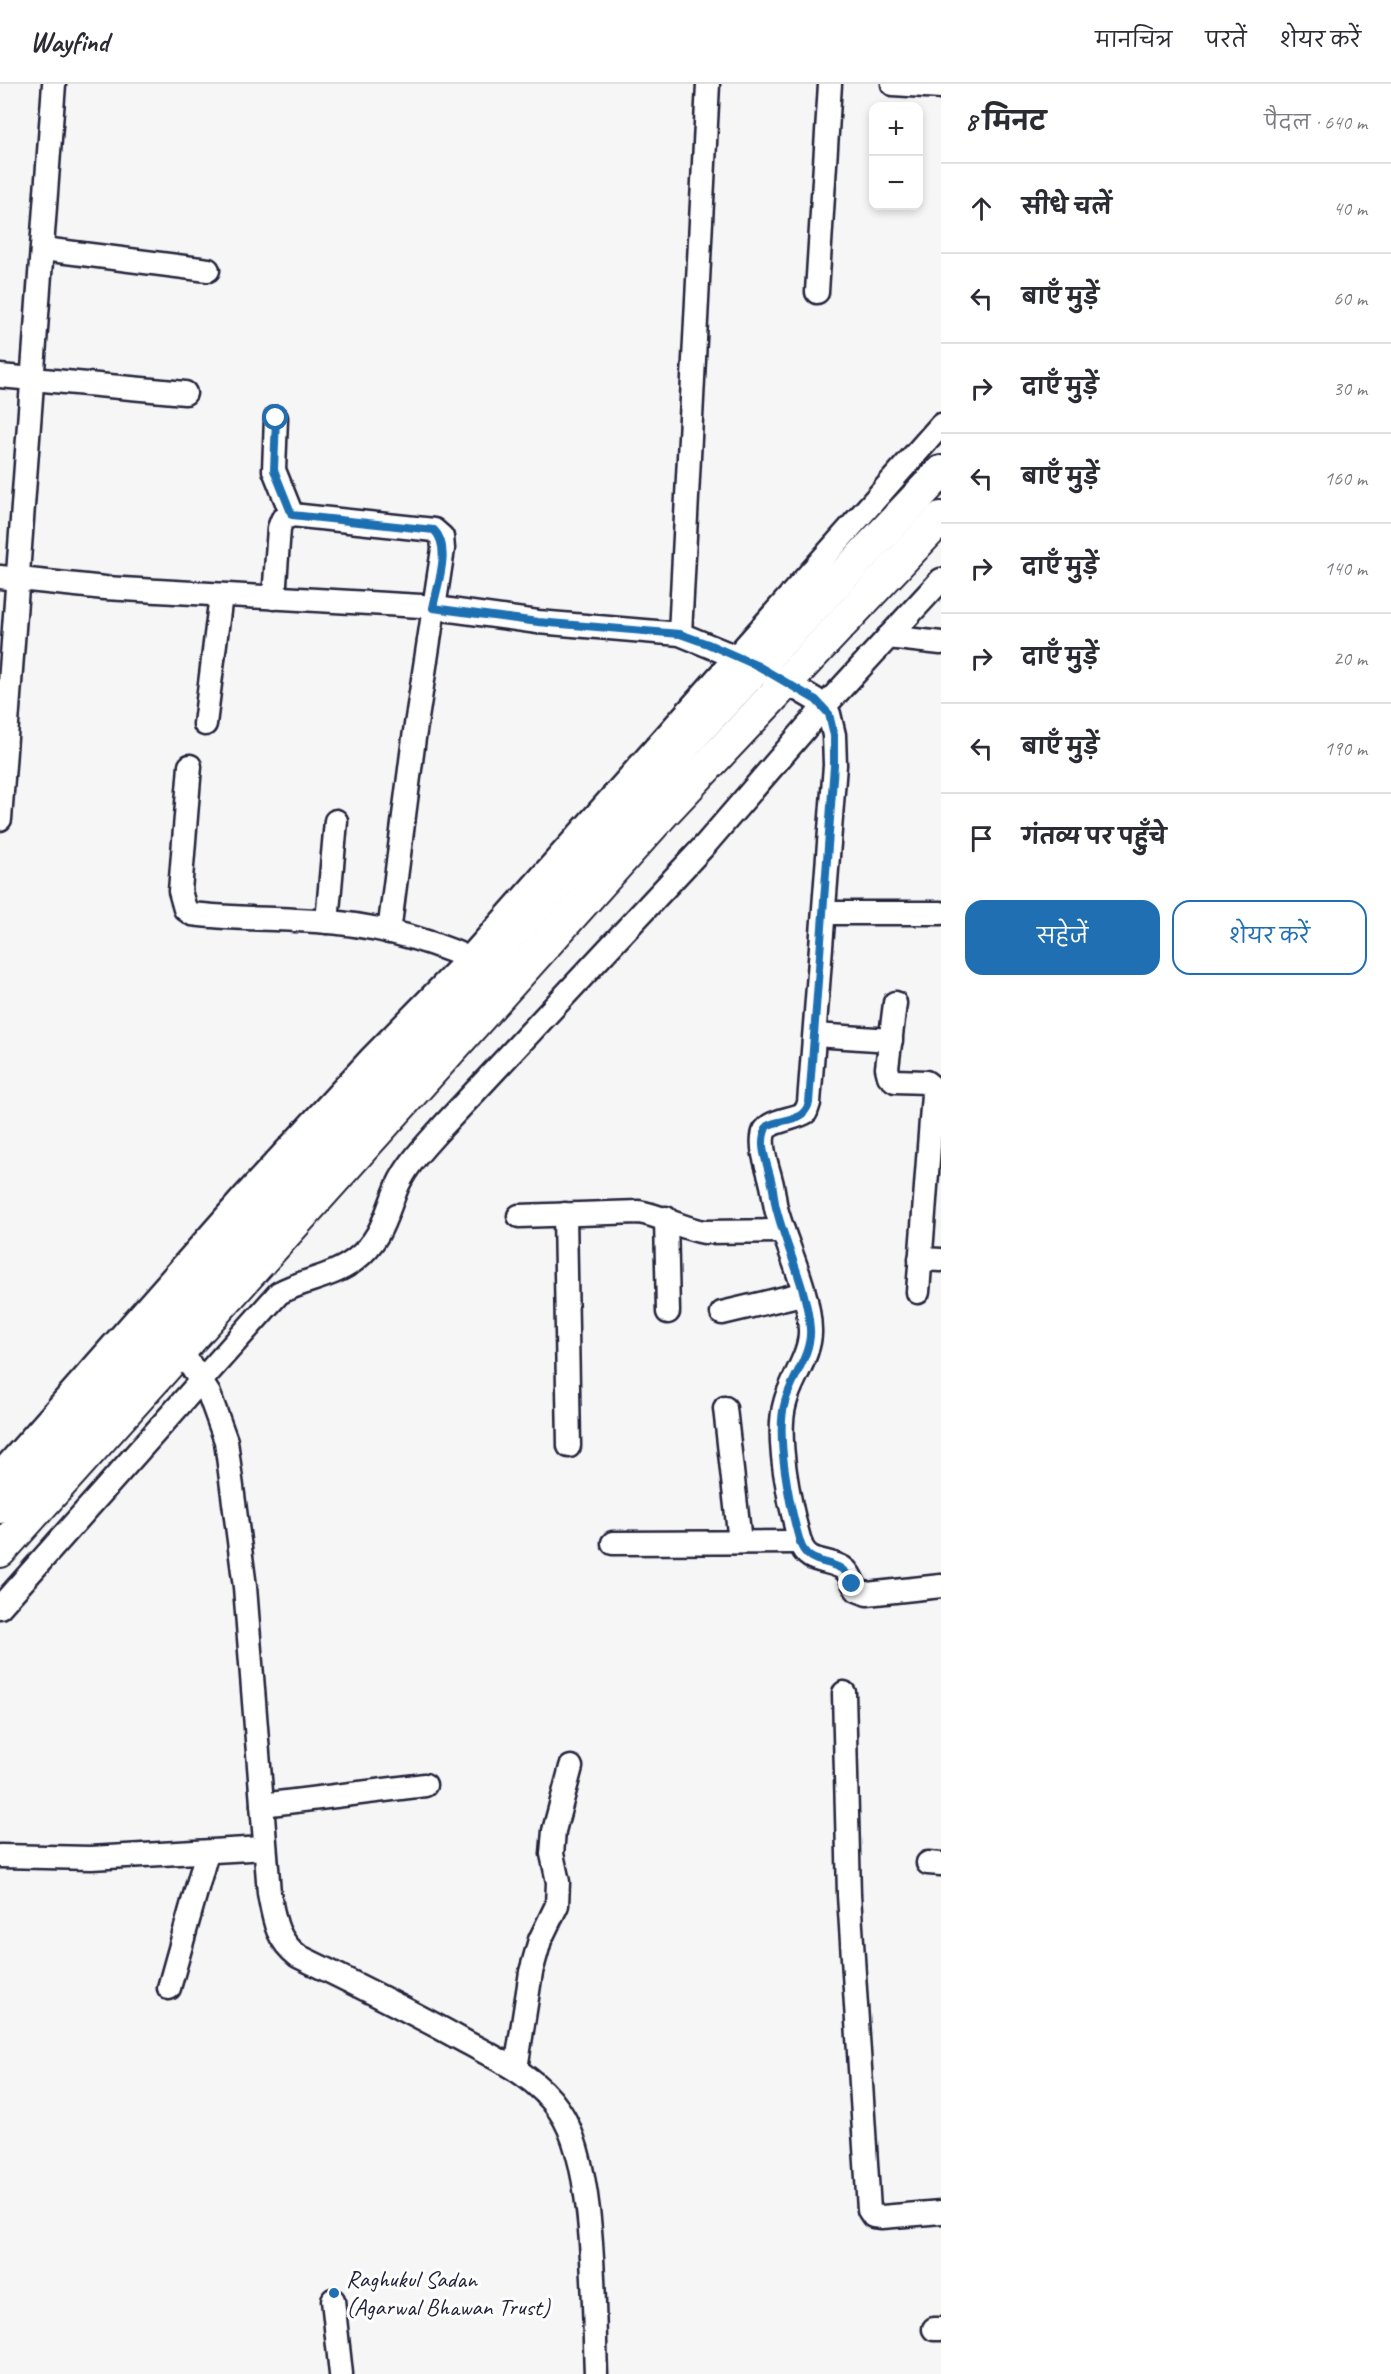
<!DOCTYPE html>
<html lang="hi">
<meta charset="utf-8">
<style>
body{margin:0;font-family:Caveat,"Playpen Sans Deva",sans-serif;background:#f7f7f7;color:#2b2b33}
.controls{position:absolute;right:18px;top:18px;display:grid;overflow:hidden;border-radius:12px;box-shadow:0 3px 9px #0003}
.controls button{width:54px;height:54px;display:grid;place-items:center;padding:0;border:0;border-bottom:2px solid #e1e1e2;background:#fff;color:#2b2b33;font:30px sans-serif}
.stop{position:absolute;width:18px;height:18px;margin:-14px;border:4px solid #1f6fb2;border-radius:50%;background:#fff}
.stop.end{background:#1f6fb2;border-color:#fff;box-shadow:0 2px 6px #0008}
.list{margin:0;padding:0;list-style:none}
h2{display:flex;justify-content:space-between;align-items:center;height:78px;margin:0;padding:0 24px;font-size:26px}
h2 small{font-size:20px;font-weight:400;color:#7c7c81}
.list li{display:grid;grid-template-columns:39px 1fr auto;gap:18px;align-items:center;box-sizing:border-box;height:90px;padding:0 24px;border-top:2px solid #e1e1e2}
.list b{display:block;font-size:22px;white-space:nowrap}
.list em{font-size:20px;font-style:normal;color:#7c7c81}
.actions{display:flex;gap:12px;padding:18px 24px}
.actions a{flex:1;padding:14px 0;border:2px solid #1f6fb2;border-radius:18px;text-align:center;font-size:21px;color:#1f6fb2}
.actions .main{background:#1f6fb2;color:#fff}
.icon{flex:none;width:33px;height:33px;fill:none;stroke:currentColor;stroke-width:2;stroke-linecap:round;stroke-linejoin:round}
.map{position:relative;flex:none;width:941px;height:2290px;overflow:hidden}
header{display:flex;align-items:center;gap:36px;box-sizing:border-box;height:84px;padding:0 30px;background:#fff;border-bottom:2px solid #e1e1e2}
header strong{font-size:28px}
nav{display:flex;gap:33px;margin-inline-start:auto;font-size:21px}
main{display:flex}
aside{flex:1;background:#fff}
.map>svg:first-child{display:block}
</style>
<header>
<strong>Wayfind</strong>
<nav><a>मानचित्र</a><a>परतें</a><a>शेयर करें</a></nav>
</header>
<main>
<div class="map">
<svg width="941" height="2290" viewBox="0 0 941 2290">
<rect width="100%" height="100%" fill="#f6f6f7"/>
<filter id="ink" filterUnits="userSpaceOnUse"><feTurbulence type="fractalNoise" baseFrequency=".0167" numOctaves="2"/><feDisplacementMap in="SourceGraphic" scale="12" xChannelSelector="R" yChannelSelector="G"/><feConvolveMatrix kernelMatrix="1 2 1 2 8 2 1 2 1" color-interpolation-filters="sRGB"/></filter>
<g filter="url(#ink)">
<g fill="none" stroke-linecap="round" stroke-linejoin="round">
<defs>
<g id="minor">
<polyline points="893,0 941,3"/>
<polyline points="43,165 208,186"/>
<polyline points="817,208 830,0"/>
<polyline points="0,292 185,309"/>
<polyline points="276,334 274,386 292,431"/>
<path d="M0 493 105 504 421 522 538 538 680 550 758 582 816 616 829 630 834 651 835 681 809 1019 806 1028C793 1037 764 1035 763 1053 761 1068 768 1083 771 1097 774 1107 774 1118 777 1128 788 1166 809 1206 810 1246 811 1271 791 1295 785 1319 775 1353 790 1423 800 1458 807 1481 827 1474 843 1484 851 1489 852 1499 857 1506L867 1510 941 1502"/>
<polyline points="274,514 279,444 282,436 292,431 434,446 442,453 443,465 414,654 389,848"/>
<polyline points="680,550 708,0"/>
<polyline points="888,553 941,559"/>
<polyline points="205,640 221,511"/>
<path d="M190 682 180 807 185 825 192 830C233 835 275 834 316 837 368 840 421 853 469 874"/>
<polyline points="0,735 54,0"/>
<polyline points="825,829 941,829"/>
<polyline points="327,838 336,737"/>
<polyline points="895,919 887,984 889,992 895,997 926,998 931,1002 933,1010 918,1208"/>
<polyline points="815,951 891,956"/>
<polyline points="565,1130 569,1362"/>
<path d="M519 1132 639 1128C662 1132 681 1144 704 1148L783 1147"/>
<polyline points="666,1134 668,1228"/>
<polyline points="920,1175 941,1176"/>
<polyline points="722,1229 802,1210"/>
<path d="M180 1265 209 1310 226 1357 245 1503 269 1809C274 1835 276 1855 298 1872 354 1899 410 1927 464 1957 499 1976 536 1992 559 2026 597 2080 593 2222 596 2290"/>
<polyline points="725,1324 740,1458"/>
<polyline points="0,1389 244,1112 371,974 469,874 941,341"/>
<polyline points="613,1459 800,1458"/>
<path d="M0 1523 279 1209C303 1196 333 1193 355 1176 383 1154 385 1131 398 1101 408 1079 427 1060 443 1042L705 761 823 624 941 496"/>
<polyline points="844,1609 849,1811 869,2126 873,2132 882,2133 941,2128"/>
<polyline points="262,1721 425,1701"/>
<polyline points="0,1772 91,1774 265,1764"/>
<polyline points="928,1779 941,1780"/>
<polyline points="169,1904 207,1768"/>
<polyline points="516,1985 531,1888 540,1856 557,1821 558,1798 552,1770 554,1747 571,1683"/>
<polyline points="333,2216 341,2290"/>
<polyline points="934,2245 941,2245"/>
</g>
<g id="highway">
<polyline points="0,1423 556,801 704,639 941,388"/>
<polyline points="0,1467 665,727 941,434"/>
</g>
</defs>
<use href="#minor" stroke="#22223b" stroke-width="27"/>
<use href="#highway" stroke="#22223b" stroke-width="36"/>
<use href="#minor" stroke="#fff" stroke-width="22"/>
<use href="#highway" stroke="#fff" stroke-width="32"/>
</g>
</g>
<g fill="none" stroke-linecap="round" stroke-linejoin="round" filter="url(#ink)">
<path stroke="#1f6fb2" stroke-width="8" d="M276 334 274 386 292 431 434 446C452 463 437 502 433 524L538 538 680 550 708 560 758 582 816 616 829 630 834 651V681L809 1019C803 1039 783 1034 767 1042 757 1061 768 1080 772 1100 774 1108 774 1118 777 1127 787 1166 807 1204 810 1245 812 1270 791 1295 785 1318 775 1351 790 1424 800 1458 809 1488 842 1469 852 1500"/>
</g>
<circle fill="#1f6fb2" stroke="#fff" stroke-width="2" cx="334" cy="2209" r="6"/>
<g text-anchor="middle" stroke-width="6" stroke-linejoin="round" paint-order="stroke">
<g font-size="24" fill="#22223b" stroke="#fff" text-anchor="start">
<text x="346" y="2203">Raghukul Sadan<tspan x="346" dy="28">(Agarwal Bhawan Trust)</tspan></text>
</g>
</g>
</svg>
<div class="controls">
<button>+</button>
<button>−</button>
</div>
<div class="stop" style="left:276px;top:334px"></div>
<div class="stop end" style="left:852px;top:1500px"></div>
</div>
<aside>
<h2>8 मिनट<small>पैदल · 640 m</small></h2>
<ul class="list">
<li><svg class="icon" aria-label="ahead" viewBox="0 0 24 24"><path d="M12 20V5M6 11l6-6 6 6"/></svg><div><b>सीधे चलें</b></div><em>40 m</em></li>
<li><svg class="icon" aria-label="left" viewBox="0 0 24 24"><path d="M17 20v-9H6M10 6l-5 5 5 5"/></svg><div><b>बाएँ मुड़ें</b></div><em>60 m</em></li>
<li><svg class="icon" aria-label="right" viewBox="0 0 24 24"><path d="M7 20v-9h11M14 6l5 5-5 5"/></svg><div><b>दाएँ मुड़ें</b></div><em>30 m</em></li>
<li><svg class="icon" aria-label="left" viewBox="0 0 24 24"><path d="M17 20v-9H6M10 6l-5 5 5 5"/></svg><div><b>बाएँ मुड़ें</b></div><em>160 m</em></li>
<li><svg class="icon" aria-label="right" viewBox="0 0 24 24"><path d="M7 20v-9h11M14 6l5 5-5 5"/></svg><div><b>दाएँ मुड़ें</b></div><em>140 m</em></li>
<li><svg class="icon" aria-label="right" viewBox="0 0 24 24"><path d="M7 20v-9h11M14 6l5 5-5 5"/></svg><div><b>दाएँ मुड़ें</b></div><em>20 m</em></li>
<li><svg class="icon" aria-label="left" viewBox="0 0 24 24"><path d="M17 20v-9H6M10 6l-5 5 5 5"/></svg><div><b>बाएँ मुड़ें</b></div><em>190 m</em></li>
<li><svg class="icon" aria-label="arrive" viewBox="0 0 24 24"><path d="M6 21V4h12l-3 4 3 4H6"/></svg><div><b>गंतव्य पर पहुँचे</b></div></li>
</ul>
<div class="actions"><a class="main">सहेजें</a><a>शेयर करें</a></div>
</aside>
</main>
